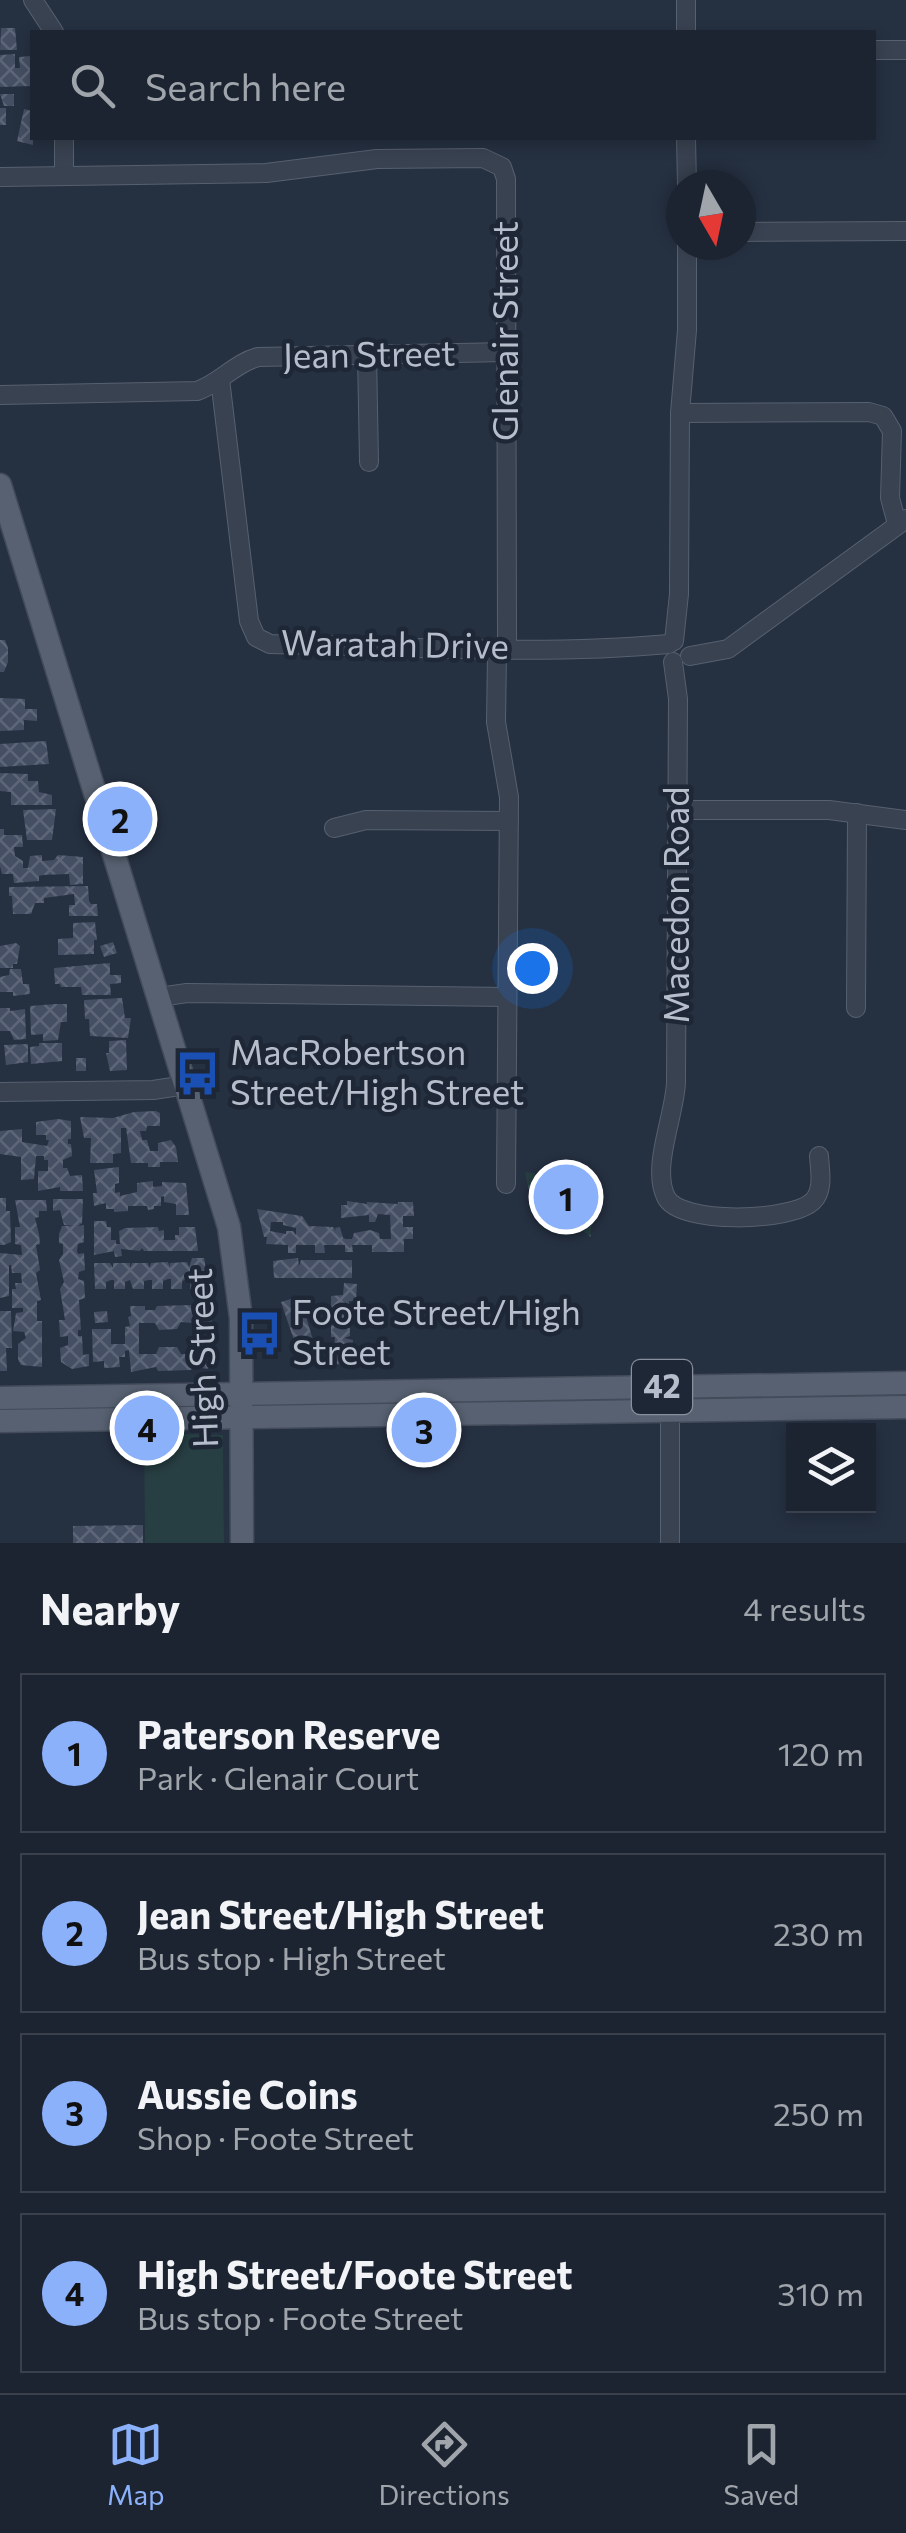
<!DOCTYPE html>
<meta charset="utf-8">
<style>
body{margin:0;font-family:Commissioner,sans-serif;background:#252c39;color:#f1f3f6}
.controls{position:absolute;right:30px;bottom:30px;display:grid;overflow:hidden;border-radius:0px;box-shadow:0 5px 15px #0003}
.controls button{width:90px;height:90px;display:grid;place-items:center;padding:0;border:0;border-bottom:2px solid #3a414d;background:#1c2431;color:#f1f3f6;font:50px sans-serif}
.compass{position:absolute;left:666px;top:170px;width:90px;height:90px;border-radius:50%;background:#1c2431;box-shadow:0 5px 15px #0003;rotate:171deg}
.you{position:absolute;left:532px;top:968px;width:35px;height:35px;margin:-25px;border:8px solid #fff;border-radius:50%;background:#1a73e8;box-shadow:0 0 0 15px #1a73e833}
.badge{display:grid;place-items:center;width:65px;height:65px;border-radius:50%;background:#8cb1fb;color:#111;font-size:32px;font-weight:700}
.pin{position:absolute;translate:-50% -50%;border:5px solid #fff;box-shadow:0 2px 10px #0006}
.list{margin:0;padding:0;list-style:none}
h2{display:flex;justify-content:space-between;align-items:center;height:130px;margin:0;padding:0 40px;font-size:42px}
h2 small{font-size:32px;font-weight:400;color:#a0a4ab}
.list li{display:grid;grid-template-columns:65px 1fr auto;gap:30px;align-items:center;box-sizing:border-box;height:160px;margin:0 20px 20px;padding:0 20px;border:2px solid #3a414d;border-radius:0px}
.list b{display:block;font-size:38px;white-space:nowrap}
.list p{margin:0;font-size:32px;white-space:nowrap;color:#a0a4ab}
.list em{font-size:32px;font-style:normal;color:#a0a4ab}
.icon{flex:none;width:55px;height:55px;fill:none;stroke:currentColor;stroke-width:2;stroke-linecap:round;stroke-linejoin:round}
.map{position:relative;flex:none;width:906px;height:1543px;overflow:hidden}
.search{position:absolute;background:#1c2431;box-shadow:0 5px 15px #0003;left:30px;right:30px;top:30px;height:110px;display:flex;align-items:center;gap:25px;box-sizing:border-box;padding:0 35px;border-radius:0px;color:#a0a4ab;font-size:38px}
.sheet{height:850px;background:#1c2431}
nav{display:flex;justify-content:space-around;align-items:center;box-sizing:border-box;height:140px;border-top:2px solid #3a414d;background:#1c2431;font-size:28px;color:#a0a4ab}
nav a{display:grid;justify-items:center;gap:5px}
nav .on{color:#8cb1fb}
.map>svg:first-child{display:block}
</style>
<div class="map">
<svg width="906" height="1543" viewBox="0 0 906 1543">
<defs>
<pattern id="park-tufts" width="24" height="20" patternUnits="userSpaceOnUse" patternTransform="scale(2.5)"><rect width="24" height="20" fill="#273e42"/><path d="M3 7l-1-3M5 7V3M7 7l1-3M15 17l-1-3M17 17v-4M19 17l1-3" fill="none" stroke="#44585c"/></pattern>
<pattern id="building-cross-hatch" width="8" height="8" patternUnits="userSpaceOnUse" patternTransform="scale(2.5)"><rect width="8" height="8" fill="#444f63"/><path d="M0 0l8 8M0 8l8-8" fill="none" stroke="#5d6678"/></pattern>
</defs>
<rect width="100%" height="100%" fill="#253041"/>
<polygon fill="#273e42" points="144,1433 223,1435 224,1543 145,1543"/>
<polygon fill="url(#park-tufts)" points="525,1172 592,1183 591,1237 528,1188"/>
<g fill="url(#building-cross-hatch)" fill-rule="evenodd">
<polygon points="1,28 15,28 17,50 0,50"/>
<polygon points="15,54 15,68 20,68 19,57 31,56 32,86 0,87 0,55"/>
<polygon points="0,94 14,94 14,106 4,106"/>
<rect x="0" y="108" width="6" height="17"/>
<polygon points="24,109 32,111 33,145 17,141"/>
<polygon points="0,640 5,640 8,648 8,662 4,672 0,672"/>
<polygon points="0,698 25,699 25,709 37,709 37,721 24,720 24,730 0,731"/>
<polygon points="46,741 49,764 0,767 0,744"/>
<polygon points="0,773 28,774 28,781 38,781 39,792 52,795 52,805 11,805 11,792 0,791"/>
<polygon points="56,809 52,840 27,840 23,810"/>
<polygon points="0,829 4,829 4,835 22,835 23,847 14,847 15,856 23,861 23,868 28,868 30,856 42,855 42,861 54,860 58,855 83,857 83,884 70,885 69,874 43,875 39,876 39,881 14,883 13,874 2,874 0,866"/>
<polygon points="88,886 89,901 91,904 97,904 98,916 69,916 69,905 75,905 74,894 44,898 44,903 35,903 31,914 13,914 12,896 9,896 9,887"/>
<polygon points="95,922 97,940 94,940 94,954 58,955 58,939 73,938 73,923"/>
<polygon points="113,942 117,953 104,957 100,946"/>
<polygon points="16,943 20,946 17,964 13,964 13,968 0,968 0,946"/>
<polygon points="110,963 110,975 121,975 121,983 110,984 111,995 82,995 81,987 61,987 60,984 55,984 54,968"/>
<polygon points="10,969 21,969 23,984 29,984 30,994 13,996 13,992 0,992 0,977 9,975"/>
<polygon points="122,998 125,1018 131,1018 128,1038 90,1036 89,1019 85,1019 84,1000"/>
<polygon points="55,1004 67,1004 67,1022 61,1022 58,1040 43,1041 43,1034 31,1035 30,1006"/>
<polygon points="0,1008 10,1008 10,1011 25,1009 26,1039 14,1040 10,1031 0,1031"/>
<polygon points="126,1040 127,1070 110,1071 106,1053 109,1053 109,1041"/>
<polygon points="39,1043 62,1043 62,1061 31,1064 30,1047 39,1046"/>
<polygon points="28,1044 28,1062 6,1065 4,1045"/>
<rect x="76" y="1058" width="10" height="13"/>
<polygon points="156,1111 160,1113 160,1126 147,1126 146,1131 140,1131 142,1140 147,1140 150,1151 158,1151 158,1143 171,1140 176,1147 178,1162 160,1162 160,1167 148,1167 148,1163 131,1163 126,1128 121,1128 121,1153 113,1154 113,1163 90,1163 91,1138 84,1138 80,1117 113,1118 134,1112"/>
<polygon points="58,1119 71,1121 71,1139 68,1139 68,1144 71,1144 72,1156 63,1160 63,1168 67,1168 70,1176 82,1175 83,1191 60,1191 60,1187 38,1191 38,1171 48,1171 48,1160 44,1160 44,1156 36,1156 34,1179 21,1180 21,1157 0,1154 0,1131 22,1129 22,1142 47,1146 49,1140 46,1140 46,1135 36,1135 36,1122"/>
<polygon points="119,1167 119,1183 115,1184 115,1193 120,1192 120,1196 137,1192 137,1183 153,1181 153,1187 162,1186 162,1182 186,1183 189,1215 176,1215 176,1204 164,1202 164,1196 161,1197 161,1206 154,1206 154,1209 148,1210 147,1206 128,1206 128,1211 114,1212 114,1209 106,1209 106,1203 94,1206 93,1193 97,1193 94,1170"/>
<polygon points="0,1198 6,1198 6,1211 10,1211 11,1242 4,1245 0,1245"/>
<polygon points="53,1199 83,1199 82,1223 78,1226 84,1225 84,1242 78,1244 77,1251 78,1254 84,1253 85,1270 79,1272 78,1279 84,1281 85,1298 79,1300 81,1330 78,1330 78,1336 82,1336 83,1355 89,1354 89,1366 72,1369 61,1362 60,1348 68,1345 68,1336 60,1337 59,1320 65,1320 60,1289 64,1282 59,1260 63,1254 63,1244 59,1243 59,1234 62,1226 74,1226 64,1225 60,1210 53,1211"/>
<polygon points="15,1200 46,1200 47,1211 39,1211 39,1217 35,1218 39,1234 40,1244 36,1245 40,1270 36,1273 41,1300 37,1301 37,1321 42,1321 42,1367 21,1365 18,1359 18,1344 26,1338 24,1332 13,1331 16,1313 23,1312 23,1308 12,1308 12,1289 16,1289 15,1283 22,1283 21,1273 12,1273 11,1265 9,1265 9,1296 0,1298 0,1253 22,1255 21,1245 15,1244 15,1227 20,1227"/>
<path d="M347 1201 367 1204V1202L398 1204V1202H413L414 1216H403V1227H413V1239H404V1252H372V1245H352L353 1252H345V1245H324L325 1253H315V1245H296V1253H288V1245L266 1244 267 1237H264L257 1209 302 1216 309 1226 333 1227 336 1231 335 1228 340 1227 343 1238 346 1239H352L354 1233 370 1230 379 1233 380 1239H391L390 1215 378 1214 375 1222H369V1215L341 1218V1205H347ZM283 1222V1225L296 1228V1235L293 1231H286V1234L270 1231 271 1222Z"/>
<polygon points="94,1221 106,1221 107,1227 111,1227 111,1240 116,1240 116,1244 120,1244 119,1231 125,1228 158,1227 159,1231 164,1230 164,1240 175,1240 175,1235 179,1235 179,1227 195,1227 198,1251 144,1251 142,1248 140,1251 121,1249 122,1256 115,1257 114,1251 94,1255"/>
<polygon points="192,1258 204,1258 205,1262 206,1281 201,1281 201,1288 190,1289 190,1279 187,1279 182,1281 182,1289 171,1289 171,1279 168,1279 163,1281 163,1289 152,1289 152,1280 149,1280 144,1281 144,1289 133,1289 130,1280 125,1282 125,1289 114,1289 114,1280 111,1280 106,1282 106,1289 95,1289 94,1263 110,1263 113,1268 113,1263 130,1263 130,1268 132,1263 148,1263 149,1268 151,1263 168,1262 170,1267 170,1263 187,1262 189,1267"/>
<polygon points="298,1258 299,1266 301,1260 352,1260 352,1278 274,1278 273,1261"/>
<polygon points="344,1283 357,1284 356,1301 349,1301 350,1336 344,1338 353,1340 350,1365 333,1364 335,1337 331,1337 331,1296 343,1295"/>
<polygon points="300,1296 315,1347 298,1352 281,1302"/>
<polygon points="199,1301 211,1301 212,1325 181,1322 177,1329 159,1330 155,1323 139,1323 139,1354 156,1354 159,1347 177,1347 181,1354 191,1354 191,1351 201,1350 204,1342 211,1342 212,1365 207,1369 195,1367 194,1363 191,1370 158,1371 156,1367 131,1372 129,1350 125,1351 125,1357 119,1357 120,1367 104,1368 104,1361 93,1362 92,1329 111,1329 111,1344 125,1344 125,1327 130,1326 128,1317 131,1316 130,1306 145,1306 145,1310 155,1310 157,1306 191,1305 191,1309 199,1309"/>
<polygon points="0,1311 11,1311 12,1348 6,1348 7,1371 0,1371"/>
<polygon points="107,1311 108,1322 95,1323 94,1312"/>
<polygon points="143,1525 143,1543 73,1543 73,1526"/>
</g>
<g fill="none" stroke-linecap="round" stroke-linejoin="round">
<defs>
<g id="minor">
<polyline points="33,0 54,32"/>
<polyline points="686,0 686,32"/>
<polyline points="874,50 906,50"/>
<polyline points="64,138 64,176"/>
<polyline points="686,138 687,185"/>
<polyline points="0,177 266,173 377,159 483,158 502,167 506,179 507,640 497,655 496,722 509,797 506,1184"/>
<polyline points="741,232 906,231"/>
<polyline points="367,354 369,462"/>
<path d="M220 379 249 621 256 637 270 644C402 646 537 656 669 644"/>
<path d="M0 395 197 391C220 383 235 363 258 357L507 352"/>
<polyline points="680,413 869,412 883,416 892,431 890,498 897,524"/>
<polyline points="674,641 679,594 680,413 687,330 687,245"/>
<polyline points="690,656 728,649 906,519"/>
<path d="M673 662 678 699 676 1082C675 1115 651 1167 666 1197 679 1225 792 1222 813 1201 824 1190 820 1171 819 1156"/>
<polyline points="677,810 829,810 906,820"/>
<polyline points="334,828 366,820 509,821"/>
<polyline points="159,997 187,993 507,997"/>
<polyline points="856,1008 857,813"/>
<polyline points="0,1092 153,1090 186,1085"/>
<polyline points="670,1411 670,1543"/>
</g>
<g id="major">
<polyline points="0,485 229,1227 241,1318 242,1543"/>
<polyline points="0,1398 906,1383"/>
<polyline points="0,1421 906,1407"/>
</g>
</defs>
<use href="#minor" stroke="#57606e" stroke-width="20"/>
<use href="#major" stroke="#434b5a" stroke-width="25"/>
<use href="#minor" stroke="#394251" stroke-width="18"/>
<use href="#major" stroke="#576171" stroke-width="22"/>
</g>
<defs>
<symbol id="bus-bare" viewBox="-9 -9 18 18"><path d="M-5-6H5V4H4V6H2V4H-2V6H-4V4H-5ZM-3.5-4V0h7V-4ZM-3.5 1.2v1.5H-2V1.2ZM2 1.2v1.5H3.5V1.2Z" fill="#1a4fb4" stroke="#1e2736" stroke-width="2.5" paint-order="stroke"/></symbol>
</defs>
<g fill-rule="evenodd">
<use href="#bus-bare" x="166" y="1042" width="63" height="63"/>
<use href="#bus-bare" x="228" y="1302" width="63" height="63"/>
</g>
<g text-anchor="middle" stroke-width="9" stroke-linejoin="round" paint-order="stroke">
<rect fill="#1e2736" stroke="#88909e" stroke-width="2.5" x="632" y="1360" width="60" height="54" rx="8"/>
<g font-size="32" font-weight="bold" fill="#b6bdcb">
<text x="662" y="1398">42</text>
</g>
<g font-size="35" fill="#b6bdcb" stroke="#1e2736">
<text transform="translate(506 331) rotate(-90)" y="12">Glenair Street</text>
<text transform="translate(369 355) rotate(-1)" y="12">Jean Street</text>
<text transform="translate(395 645) rotate(1)" y="12">Waratah Drive</text>
<text transform="translate(677 905) rotate(-90)" y="12">Macedon Road</text>
<text transform="translate(203 1358) rotate(-92)" y="12">High Street</text>
</g>
<g font-size="35" fill="#b6bdcb" stroke="#1e2736" text-anchor="start">
<text x="230" y="1065">MacRobertson<tspan x="230" dy="40">Street/High Street</tspan></text>
<text x="292" y="1325">Foote Street/High<tspan x="292" dy="40">Street</tspan></text>
</g>
</g>
</svg>
<div class="controls">
<button><svg class="icon" aria-label="layers" viewBox="0 0 24 24"><path d="M12 4l9 5-9 5-9-5zM3 14l9 5 9-5"/></svg></button>
</div>
<svg class="compass" viewBox="-18 -18 36 36"><path d="M0-13l5 13h-10z" fill="#e53935"/><path d="M0 13l5-13h-10z" fill="#a0a4ab"/></svg>
<div class="you"></div>
<div class="pin badge" style="left:566px;top:1197px">1</div>
<div class="pin badge" style="left:120px;top:819px">2</div>
<div class="pin badge" style="left:424px;top:1430px">3</div>
<div class="pin badge" style="left:147px;top:1428px">4</div>
<div class="search"><svg class="icon" aria-label="search" viewBox="0 0 24 24"><circle cx="10" cy="10" r="6"/><path d="M15 15l6 6"/></svg>Search here</div>
</div>
<section class="sheet">
<h2>Nearby<small>4 results</small></h2>
<ul class="list">
<li><span class="badge">1</span><div><b>Paterson Reserve</b><p>Park · Glenair Court</p></div><em>120 m</em></li>
<li><span class="badge">2</span><div><b>Jean Street/High Street</b><p>Bus stop · High Street</p></div><em>230 m</em></li>
<li><span class="badge">3</span><div><b>Aussie Coins</b><p>Shop · Foote Street</p></div><em>250 m</em></li>
<li><span class="badge">4</span><div><b>High Street/Foote Street</b><p>Bus stop · Foote Street</p></div><em>310 m</em></li>
</ul>
</section>
<nav>
<a class="on"><svg class="icon" aria-label="map" viewBox="0 0 24 24"><path d="M3 6l6-2 6 2 6-2v14l-6 2-6-2-6 2zM9 4v14M15 6v14"/></svg>Map</a>
<a><svg class="icon" aria-label="directions" viewBox="0 0 24 24"><path d="M12 3l9 9-9 9-9-9zM9 14v-3h6M13 9l2 2-2 2"/></svg>Directions</a>
<a><svg class="icon" aria-label="saved" viewBox="0 0 24 24"><path d="M7 4h10v16l-5-4-5 4z"/></svg>Saved</a>
</nav>
